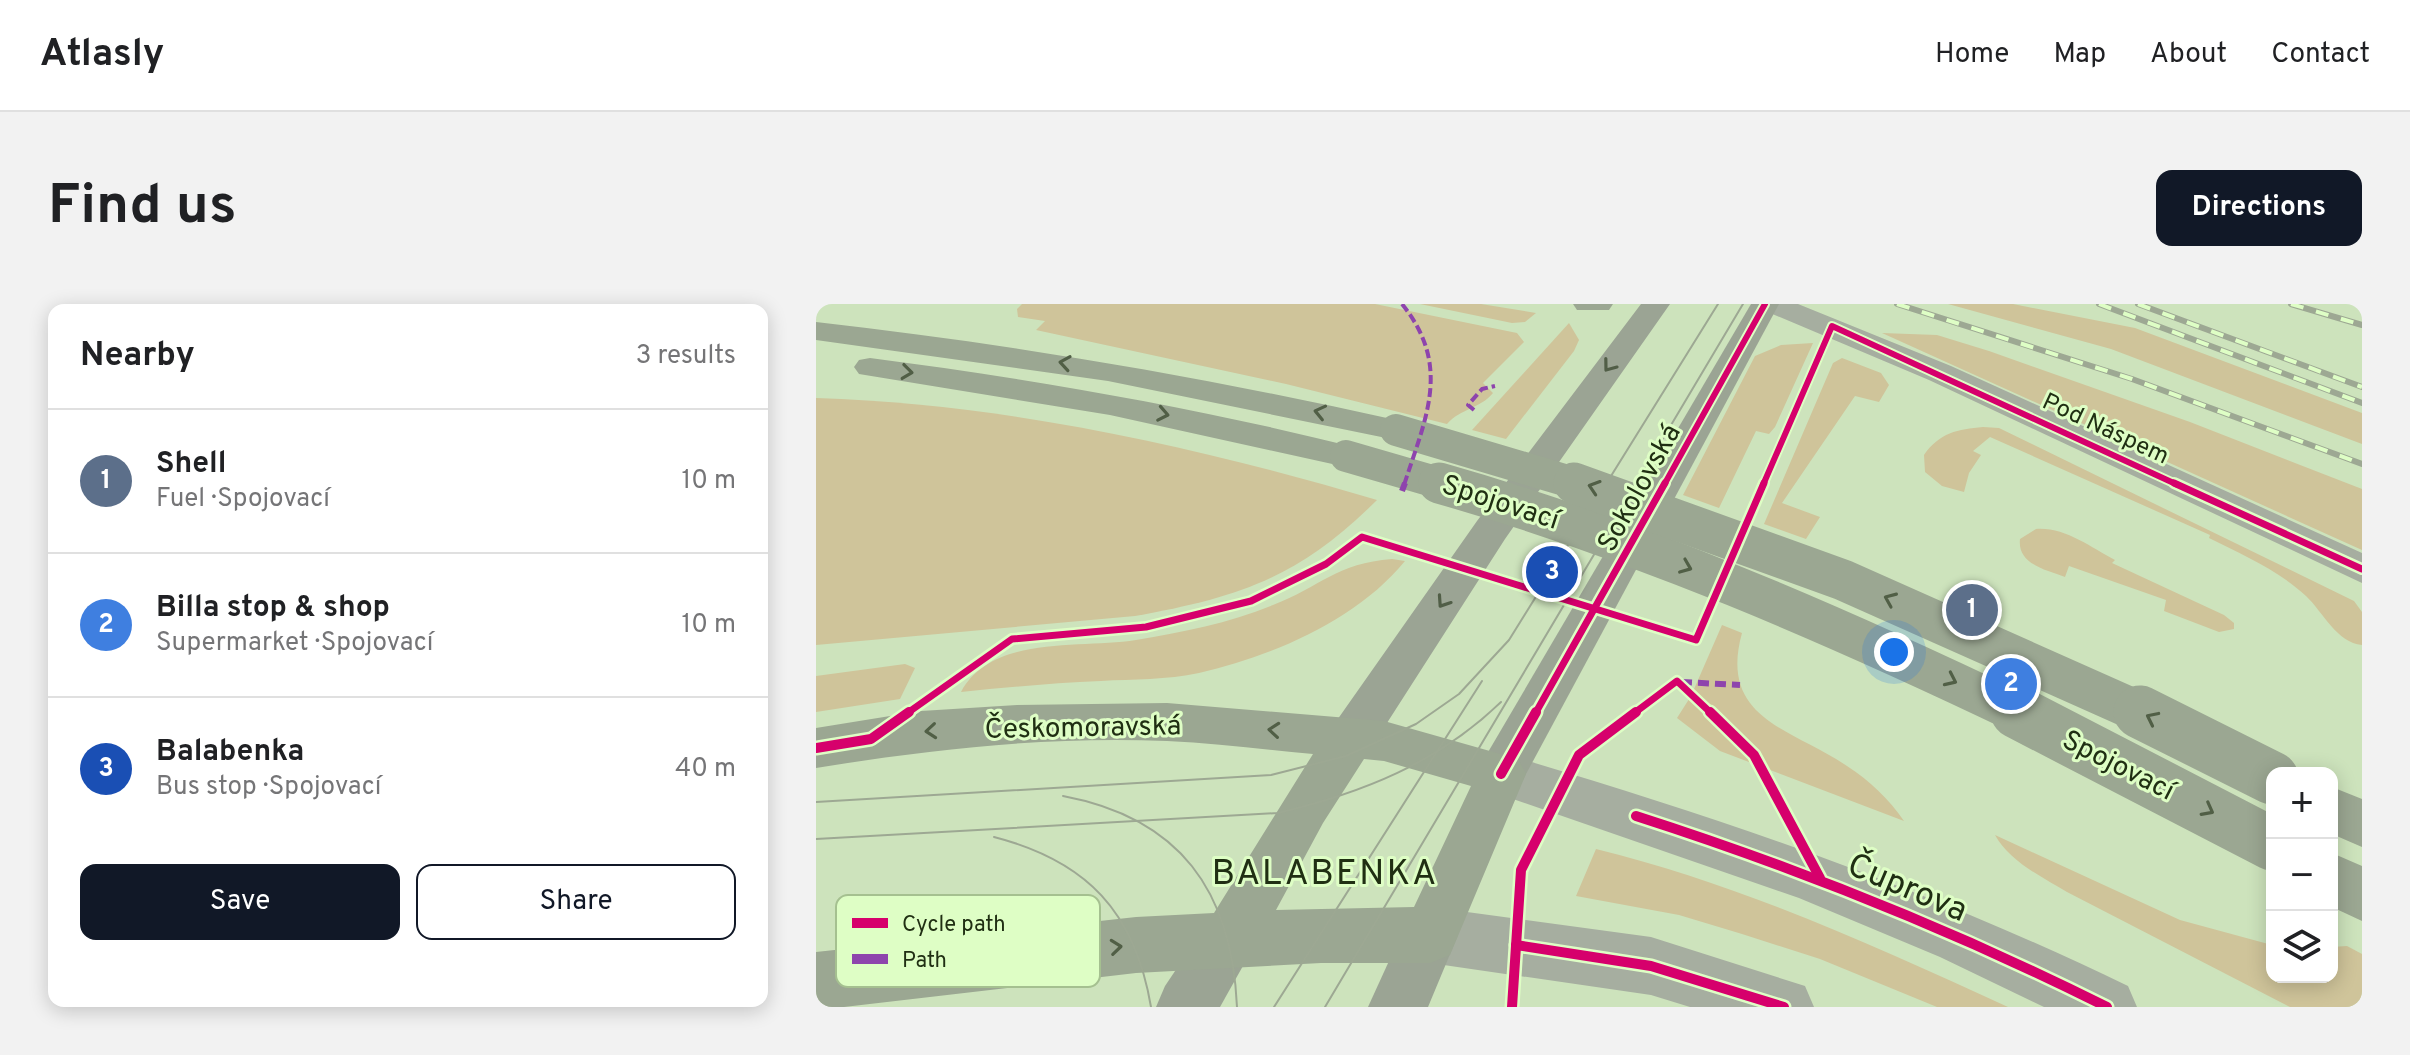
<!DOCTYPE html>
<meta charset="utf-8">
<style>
body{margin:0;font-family:Overpass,sans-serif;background:#f2f2f2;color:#202124}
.controls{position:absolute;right:24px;bottom:24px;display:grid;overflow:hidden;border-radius:16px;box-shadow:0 4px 20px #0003}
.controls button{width:72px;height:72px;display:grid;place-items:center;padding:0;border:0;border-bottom:2px solid #e0e0e0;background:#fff;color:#202124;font:40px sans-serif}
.you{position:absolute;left:1078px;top:348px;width:28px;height:28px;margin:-20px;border:6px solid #fff;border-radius:50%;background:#1a73e8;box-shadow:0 0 0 12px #1a73e833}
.badge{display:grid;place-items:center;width:52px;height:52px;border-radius:50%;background:#111827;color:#fff;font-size:26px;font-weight:700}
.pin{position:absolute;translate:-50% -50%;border:4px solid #fff;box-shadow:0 2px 8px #0006}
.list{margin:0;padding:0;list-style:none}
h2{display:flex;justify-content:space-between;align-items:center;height:104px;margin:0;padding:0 32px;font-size:34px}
h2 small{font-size:26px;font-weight:400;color:#757577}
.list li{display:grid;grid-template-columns:52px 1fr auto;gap:24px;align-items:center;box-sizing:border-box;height:144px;padding:0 32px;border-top:2px solid #e0e0e0}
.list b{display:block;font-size:30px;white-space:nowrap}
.list p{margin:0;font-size:26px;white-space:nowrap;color:#757577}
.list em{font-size:26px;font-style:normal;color:#757577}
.actions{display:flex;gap:16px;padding:24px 32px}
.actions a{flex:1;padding:18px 0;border:2px solid #111827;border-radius:16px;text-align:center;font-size:28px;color:#111827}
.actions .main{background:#111827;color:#fff}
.icon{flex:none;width:44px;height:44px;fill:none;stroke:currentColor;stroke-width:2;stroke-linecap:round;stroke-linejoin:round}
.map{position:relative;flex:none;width:1546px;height:703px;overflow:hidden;border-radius:16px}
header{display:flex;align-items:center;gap:48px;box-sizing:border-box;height:112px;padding:0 40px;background:#fff;border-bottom:2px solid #e0e0e0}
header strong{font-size:38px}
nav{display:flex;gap:44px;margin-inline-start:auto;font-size:28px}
.intro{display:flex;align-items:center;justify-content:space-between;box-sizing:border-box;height:192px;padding:0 48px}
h1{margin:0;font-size:56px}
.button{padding:20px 36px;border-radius:16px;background:#111827;color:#fff;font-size:28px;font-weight:700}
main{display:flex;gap:48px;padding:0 48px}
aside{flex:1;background:#fff;border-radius:16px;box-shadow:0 4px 20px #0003}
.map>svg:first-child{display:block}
</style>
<header>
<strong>Atlasly</strong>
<nav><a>Home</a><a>Map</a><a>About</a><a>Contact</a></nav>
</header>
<div class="intro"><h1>Find us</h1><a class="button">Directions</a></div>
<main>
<aside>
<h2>Nearby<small>3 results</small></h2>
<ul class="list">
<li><span class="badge" style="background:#5c6f8a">1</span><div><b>Shell</b><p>Fuel · Spojovací</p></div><em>10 m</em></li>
<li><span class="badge" style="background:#3f7fe0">2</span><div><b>Billa stop &amp; shop</b><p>Supermarket · Spojovací</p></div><em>10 m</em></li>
<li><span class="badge" style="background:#1a4fb4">3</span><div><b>Balabenka</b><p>Bus stop · Spojovací</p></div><em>40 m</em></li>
</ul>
<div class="actions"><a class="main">Save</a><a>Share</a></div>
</aside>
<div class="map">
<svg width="1546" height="703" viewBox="0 0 1546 703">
<rect width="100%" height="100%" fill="#cde3bc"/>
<g fill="#cfc49a">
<path d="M206 0H559L701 29 708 38 667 79 677 89C664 105 645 104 631 120L470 80 220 26 229 17 202 13 201 5Z"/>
<polygon points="604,0 665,0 720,9 709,18 696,19"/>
<polygon points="1132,0 1197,0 1319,24 1546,109 1546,140 1295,45"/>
<polygon points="753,19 763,36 758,47 690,135 656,126"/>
<polygon points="1066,29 1121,31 1173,47 1374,118 1546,185 1546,246"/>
<polygon points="997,39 959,123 953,130 940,127 903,204 867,191 939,52 965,41"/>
<polygon points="1026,54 1065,69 1073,81 1063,98 1039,92 966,199 1004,213 990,235 948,220 1017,59"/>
<path d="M0 94C191 100 378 142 561 196 484 273 424 293 319 312L0 341Z"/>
<path d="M1167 123 1183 124 1538 297 1546 308V341C1521 339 1507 308 1490 292 1462 266 1427 251 1393 234L1394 231 1174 133 1157 147 1165 151 1153 169 1148 188 1126 182 1109 168 1108 151C1123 129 1142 125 1167 123Z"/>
<path d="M1220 225C1249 223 1274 243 1299 256L1296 259 1408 311 1418 319V325L1403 328 1348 307 1350 296 1253 262 1249 273C1230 266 1201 260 1204 235Z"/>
<path d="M576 255 589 257C540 317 456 352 383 369 351 376 317 375 285 377 238 379 192 383 145 388 176 330 266 345 320 336 367 328 413 319 457 301 504 283 521 259 576 255Z"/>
<path d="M906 321 926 329C902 415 976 425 1031 462 1054 477 1073 495 1088 517L904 447 861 414 875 392Z"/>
<polygon points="89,360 99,364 84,395 0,408 0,372"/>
<path d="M1179 531 1364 616 1456 641V673H1516V643L1531 642 1546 650V703H1474L1251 588C1226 573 1193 557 1179 531Z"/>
<path d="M780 545C923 580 1059 642 1192 703H1121L1004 655 926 630 863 611 760 592Z"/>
</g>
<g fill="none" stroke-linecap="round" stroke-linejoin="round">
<g fill="#a6aea0" fill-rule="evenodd">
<polygon points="943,0 982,0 1135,62 1546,249 1546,279 1113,76 947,6"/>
<path d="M685 449C900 512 1110 584 1312 682L1321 703H1228L1124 653 983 594 668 485 660 470 668 455Z"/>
<polygon points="614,603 835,633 989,682 998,703 874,703 835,691 614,659 594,651 586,631 594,611"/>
</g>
<g fill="#9ba494" fill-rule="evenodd">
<polygon points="825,0 854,0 689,235 553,447 536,453 519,447 512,433 519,419 661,217"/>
<polygon points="935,0 963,0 702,485 685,491 668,485 660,470 668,455"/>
<polygon points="614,603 634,611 642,631 612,703 552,703 594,611"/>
<polygon points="414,607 434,615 442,635 404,703 340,703 349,682 394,615"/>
</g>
<g fill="#9ba792" fill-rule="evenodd">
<polygon points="757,0 797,0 793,6 761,6"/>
<path d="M0 18C195 40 388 73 580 116L592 119 597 126 592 133 580 136 292 77 0 36Z"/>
<path d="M54 54C218 75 382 104 542 144L548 152 542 160 530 163 294 111 43 70 38 63 43 56Z"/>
<path d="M351 399 568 417 702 455 710 470 634 651 614 659H505L320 669 28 703H0V648L320 613 398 609 497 450C449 446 400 439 351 437 233 432 116 445 0 464V424L105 407 201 401ZM548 455 568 457 655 482 598 603 460 606 507 519Z"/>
<polygon points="1516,483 1546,495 1546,543 1516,530"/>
<polygon points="1516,549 1546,562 1546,617 1516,603"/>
</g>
<g stroke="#9da893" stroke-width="2">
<path d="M247 492C364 514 416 587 421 703"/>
<polyline points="0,498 455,471 530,452 600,420 643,390 693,336 902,0"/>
<path d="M178 533C271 557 319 608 335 703"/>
<path d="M0 535 462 509C546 489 622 459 685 398"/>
<polyline points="458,703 666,377"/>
<polyline points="509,703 927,0"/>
</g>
<defs>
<g id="rail">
<polyline points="1081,0 1316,75 1546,160"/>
<polyline points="1283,0 1546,99"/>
<polyline points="1322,0 1546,83"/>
<polyline points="1475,0 1546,21"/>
</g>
</defs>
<use href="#rail" stroke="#9da893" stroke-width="6"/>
<use href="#rail" stroke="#defec5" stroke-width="4" stroke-dasharray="13" stroke-linecap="butt"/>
<g stroke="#9ba792" stroke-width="32">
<polyline points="580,126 765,181"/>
<polyline points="530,152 630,181"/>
</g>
<g stroke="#9ba792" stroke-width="41">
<path d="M623 179C824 236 1017 320 1205 410"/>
<polyline points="758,179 1027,276 1328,410"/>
</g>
<g stroke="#9ba792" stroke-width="53">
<polyline points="1201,408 1456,540"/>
<polyline points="1324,408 1456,474"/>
</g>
<g stroke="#8e44ad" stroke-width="4" stroke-dasharray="9 4" stroke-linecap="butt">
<path d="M586 0C636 62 610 113 588 181"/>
<polyline points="658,106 652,101 666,85 679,82"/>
</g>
<g stroke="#8e44ad" stroke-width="6" stroke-dasharray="11 6" stroke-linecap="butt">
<polyline points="586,187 589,179"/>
<polyline points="865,378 924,381"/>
</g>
<defs>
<g id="cycleway-far2">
<polyline points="848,181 949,0"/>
<polyline points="947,181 1016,22 1362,181"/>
</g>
<g id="cycleway-far1">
<polyline points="1358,179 1546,265"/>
<polyline points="90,410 196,335 330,323 435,297 510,260 546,233 880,336 948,179"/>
<polyline points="719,410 849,179"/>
<polyline points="817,410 861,377 896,410"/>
</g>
<g id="cycleway">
<polyline points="894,408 938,451 1004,574"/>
<polyline points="0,444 55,435 93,408"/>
<polyline points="685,470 720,408"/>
<path d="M820 512C982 564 1139 627 1291 703"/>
<polyline points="700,641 835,662 968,703"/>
<polyline points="696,703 705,566 763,451 820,408"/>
</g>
</defs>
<use href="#cycleway-far2" stroke="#defec5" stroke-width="10"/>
<use href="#cycleway-far1" stroke="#defec5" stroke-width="12"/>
<use href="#cycleway" stroke="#defec5" stroke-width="15"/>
<use href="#cycleway-far2" stroke="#d6006c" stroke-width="6"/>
<use href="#cycleway-far1" stroke="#d6006c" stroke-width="7"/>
<use href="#cycleway" stroke="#d6006c" stroke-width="10"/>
</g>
<defs><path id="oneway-chevron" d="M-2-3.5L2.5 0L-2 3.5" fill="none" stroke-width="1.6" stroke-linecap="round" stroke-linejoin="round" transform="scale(2)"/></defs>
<g stroke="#515f46">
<use href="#oneway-chevron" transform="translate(249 59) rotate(-171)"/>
<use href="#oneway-chevron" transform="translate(91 68) rotate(7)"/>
<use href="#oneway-chevron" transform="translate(504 108) rotate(-167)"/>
<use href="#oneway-chevron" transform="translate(347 110) rotate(11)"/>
<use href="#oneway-chevron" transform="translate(778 183) rotate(-162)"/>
<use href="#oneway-chevron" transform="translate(870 263) rotate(22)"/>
<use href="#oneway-chevron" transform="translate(1074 295) rotate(-157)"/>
<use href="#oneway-chevron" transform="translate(1135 376) rotate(25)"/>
<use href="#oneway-chevron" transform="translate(1336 414) rotate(-154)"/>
<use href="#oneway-chevron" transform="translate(458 426) rotate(-175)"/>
<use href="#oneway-chevron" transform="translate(115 427) rotate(175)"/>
<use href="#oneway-chevron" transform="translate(1392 506) rotate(28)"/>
<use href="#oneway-chevron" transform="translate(300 643) rotate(-6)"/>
</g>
<g stroke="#515e47">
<use href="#oneway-chevron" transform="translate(793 62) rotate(127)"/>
<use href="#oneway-chevron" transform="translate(627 298) rotate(124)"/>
</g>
<g text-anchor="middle" stroke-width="6" stroke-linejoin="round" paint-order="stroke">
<g font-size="24" fill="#202f13" stroke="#defec5">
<text transform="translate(1290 124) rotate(25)" y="8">Pod Náspem</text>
</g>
<g font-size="28" fill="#202f13" stroke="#defec5">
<text transform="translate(822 183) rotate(-61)" y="10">Sokolovská</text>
<text transform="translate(685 197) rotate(18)" y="10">Spojovací</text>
<text transform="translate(267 422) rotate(-1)" y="10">Českomoravská</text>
<text transform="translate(1303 460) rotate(27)" y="10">Spojovací</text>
</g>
<g font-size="34" fill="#202f13" stroke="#defec5">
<text transform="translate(1092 582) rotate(23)" y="12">Čuprova</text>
</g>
<g font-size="36" letter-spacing="2" fill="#202f13" stroke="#defec5">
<text x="509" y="580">BALABENKA</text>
</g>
</g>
<rect x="20" y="591" width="264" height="92" rx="12" fill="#defec5" stroke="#a5c090" stroke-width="2"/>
<rect x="36" y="614" width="36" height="10" fill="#d6006c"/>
<rect x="36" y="650" width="36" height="10" fill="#8e44ad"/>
<g font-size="22" fill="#202f13">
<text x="86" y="627">Cycle path</text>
<text x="86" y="663">Path</text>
</g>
</svg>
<div class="controls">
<button>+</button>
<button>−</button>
<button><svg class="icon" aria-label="layers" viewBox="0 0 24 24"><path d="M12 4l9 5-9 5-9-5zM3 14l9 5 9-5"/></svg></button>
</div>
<div class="you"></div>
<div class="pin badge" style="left:1156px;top:306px;background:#5c6f8a">1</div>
<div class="pin badge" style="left:1195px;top:380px;background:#3f7fe0">2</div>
<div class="pin badge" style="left:736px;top:268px;background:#1a4fb4">3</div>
</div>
</main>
